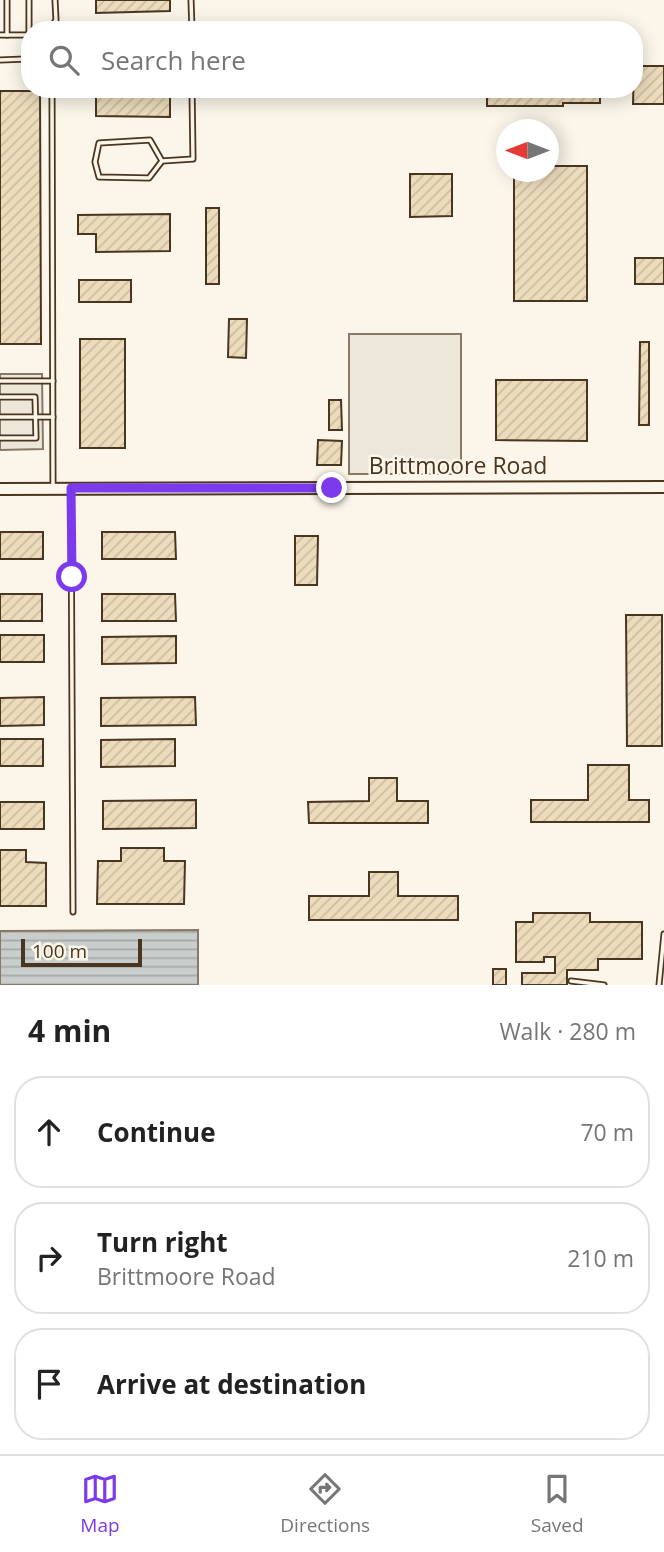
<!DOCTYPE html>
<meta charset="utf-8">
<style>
body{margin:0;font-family:"Open Sans",sans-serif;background:#f2f2f2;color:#222}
.compass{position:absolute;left:496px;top:119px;width:63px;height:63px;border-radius:50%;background:#fff;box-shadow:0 4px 18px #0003;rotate:270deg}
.scale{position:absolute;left:21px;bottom:18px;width:121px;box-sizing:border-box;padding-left:7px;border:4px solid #4a3520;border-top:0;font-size:19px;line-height:24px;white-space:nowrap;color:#4a3520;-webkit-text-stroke:5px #fbf6e9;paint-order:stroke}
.stop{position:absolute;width:21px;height:21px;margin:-16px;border:5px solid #7c3aed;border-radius:50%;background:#fff}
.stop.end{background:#7c3aed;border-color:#fff;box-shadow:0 2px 7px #0008}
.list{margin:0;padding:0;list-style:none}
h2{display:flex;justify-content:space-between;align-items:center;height:91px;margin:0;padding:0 28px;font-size:30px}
h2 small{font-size:23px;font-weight:400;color:#767676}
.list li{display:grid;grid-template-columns:46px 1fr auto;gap:21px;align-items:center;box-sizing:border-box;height:112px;margin:0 14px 14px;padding:0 14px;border:2px solid #e0e0e0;border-radius:28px}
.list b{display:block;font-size:26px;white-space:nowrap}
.list p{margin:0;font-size:23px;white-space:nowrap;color:#767676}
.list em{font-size:23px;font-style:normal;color:#767676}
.icon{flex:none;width:38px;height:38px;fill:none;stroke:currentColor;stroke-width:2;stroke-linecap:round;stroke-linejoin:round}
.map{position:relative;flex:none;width:664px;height:985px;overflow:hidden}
.search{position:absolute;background:#fff;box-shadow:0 4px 18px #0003;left:21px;right:21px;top:21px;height:77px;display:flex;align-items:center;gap:18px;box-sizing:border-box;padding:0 24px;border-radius:28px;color:#767676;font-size:26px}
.sheet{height:469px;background:#fff}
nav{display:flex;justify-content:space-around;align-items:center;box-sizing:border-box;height:98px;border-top:2px solid #e0e0e0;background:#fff;font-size:19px;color:#767676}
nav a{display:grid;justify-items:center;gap:4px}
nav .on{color:#7c3aed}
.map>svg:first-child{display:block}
</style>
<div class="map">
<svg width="664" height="985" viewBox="0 0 664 985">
<defs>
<pattern id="water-rules" width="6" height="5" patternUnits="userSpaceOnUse" patternTransform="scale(1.75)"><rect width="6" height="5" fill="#c9cecd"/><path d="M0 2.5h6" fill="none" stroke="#a5a8a6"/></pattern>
<pattern id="building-hatch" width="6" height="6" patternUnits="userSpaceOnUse" patternTransform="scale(1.75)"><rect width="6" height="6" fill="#ecdcbc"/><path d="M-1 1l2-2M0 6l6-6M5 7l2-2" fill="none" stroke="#ccbda1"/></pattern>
</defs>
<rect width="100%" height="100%" fill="#fbf6e9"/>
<g fill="#ede7d9" stroke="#887966" stroke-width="2">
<rect x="349" y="334" width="112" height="140"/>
<polygon points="0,374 42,374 43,449 0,450"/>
</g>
<polygon fill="url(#water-rules)" stroke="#887966" stroke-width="2" points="198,930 198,985 0,985 0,931"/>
<g fill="url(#building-hatch)" stroke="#4a3520" stroke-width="2">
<polygon points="96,0 170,0 170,11 96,13"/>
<polygon points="634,66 664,66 664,104 633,104"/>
<polygon points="96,89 170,89 170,117 96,116"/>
<polygon points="487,89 600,89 600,103 563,103 563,106 487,106"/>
<polygon points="0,91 40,91 41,344 0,344"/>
<polygon points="548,166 587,166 587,301 514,301 514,172 548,172"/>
<polygon points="410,174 452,174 452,216 410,217"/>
<rect x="206" y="208" width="13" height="76"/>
<polygon points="170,214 170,251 96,252 96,234 78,234 78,215"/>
<rect x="635" y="258" width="29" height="26"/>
<rect x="79" y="280" width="52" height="22"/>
<polygon points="229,319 247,319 246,358 228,357"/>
<rect x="80" y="339" width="45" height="109"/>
<polygon points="640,342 649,342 649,425 639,425"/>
<polygon points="496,380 587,380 587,441 496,440"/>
<polygon points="329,400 341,400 342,430 329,430"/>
<polygon points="318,440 342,441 341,465 317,465"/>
<rect x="0" y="532" width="43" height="27"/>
<polygon points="102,532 175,532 176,559 102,559"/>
<polygon points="295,536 318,536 317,585 295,585"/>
<rect x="0" y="594" width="42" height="27"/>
<polygon points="102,594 175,594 176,621 102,621"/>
<polygon points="626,615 662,615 662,746 627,746"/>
<rect x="0" y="635" width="44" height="27"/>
<polygon points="176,636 176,663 102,664 102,637"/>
<polygon points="44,697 44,725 0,726 0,698"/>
<polygon points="195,697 196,725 101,726 101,698"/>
<rect x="0" y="739" width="43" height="27"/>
<polygon points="175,739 175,766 101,767 101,740"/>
<polygon points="588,765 629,765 629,800 649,800 649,822 531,822 531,800 588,800"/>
<polygon points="369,778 397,778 397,801 428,801 428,823 309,823 308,802 369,801"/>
<polygon points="196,800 196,828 103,829 103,801"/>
<rect x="0" y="802" width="44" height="27"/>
<polygon points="121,848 164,848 164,861 185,861 184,904 97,904 98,861 121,861"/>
<polygon points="0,850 26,850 26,862 46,863 46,906 0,906"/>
<polygon points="369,872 398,872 398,896 458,896 458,920 309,920 309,896 369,896"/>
<polygon points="533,913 590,913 590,922 642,922 642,959 598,959 598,970 567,970 567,985 522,985 522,973 555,973 555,957 544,957 544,962 516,962 516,922 533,922"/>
<rect x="493" y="969" width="13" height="16"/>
</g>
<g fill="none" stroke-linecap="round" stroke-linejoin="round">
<defs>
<g id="service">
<polyline points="7,0 7,35"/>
<polyline points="191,0 192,30"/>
<polyline points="49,30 56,20 55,0"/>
<polyline points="0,35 30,35"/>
<polyline points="29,35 29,0"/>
<polyline points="0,60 26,59 30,61"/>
<polyline points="52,89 53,486"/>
<polygon points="150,140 162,161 149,178 99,177 95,162 99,143"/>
<polyline points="162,161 193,159 192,89"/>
<polyline points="0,381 53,381"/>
<polyline points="0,397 35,397 36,438 0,438"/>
<polyline points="0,417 53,417"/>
<polyline points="71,491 73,912"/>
<polyline points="571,981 604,985"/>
<polyline points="659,985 664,934"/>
</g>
<polyline id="secondary" points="0,489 664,487"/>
</defs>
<use href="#service" stroke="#4a3520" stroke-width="7"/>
<use href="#secondary" stroke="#4a3520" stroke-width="14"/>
<use href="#service" stroke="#fbf6e9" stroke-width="3.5"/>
<use href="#secondary" stroke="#fbf6e9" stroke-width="10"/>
</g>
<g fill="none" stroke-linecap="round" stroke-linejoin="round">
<polyline stroke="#7c3aed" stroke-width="9" points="72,577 71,488 332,488"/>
</g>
<g text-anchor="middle" stroke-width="5" stroke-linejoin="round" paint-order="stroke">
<g font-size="23" fill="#4a3520" stroke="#fbf6e9">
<text x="458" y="474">Brittmoore Road</text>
</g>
</g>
</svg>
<svg class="compass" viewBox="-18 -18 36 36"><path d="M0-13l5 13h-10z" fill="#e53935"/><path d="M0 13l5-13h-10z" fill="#767676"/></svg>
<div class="scale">100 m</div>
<div class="stop" style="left:72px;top:577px"></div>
<div class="stop end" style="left:332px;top:488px"></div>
<div class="search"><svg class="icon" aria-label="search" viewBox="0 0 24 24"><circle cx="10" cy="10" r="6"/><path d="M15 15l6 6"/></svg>Search here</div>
</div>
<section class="sheet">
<h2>4 min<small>Walk · 280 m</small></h2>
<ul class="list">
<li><svg class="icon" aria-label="ahead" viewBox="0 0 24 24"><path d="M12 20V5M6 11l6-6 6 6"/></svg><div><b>Continue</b></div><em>70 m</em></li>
<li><svg class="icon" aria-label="right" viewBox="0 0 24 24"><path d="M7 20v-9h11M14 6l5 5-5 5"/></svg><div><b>Turn right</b><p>Brittmoore Road</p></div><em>210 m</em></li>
<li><svg class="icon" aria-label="arrive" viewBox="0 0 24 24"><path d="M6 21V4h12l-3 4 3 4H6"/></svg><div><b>Arrive at destination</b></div></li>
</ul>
</section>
<nav>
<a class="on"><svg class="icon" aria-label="map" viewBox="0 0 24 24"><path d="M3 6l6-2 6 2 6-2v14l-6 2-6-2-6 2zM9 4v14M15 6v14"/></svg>Map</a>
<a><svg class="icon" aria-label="directions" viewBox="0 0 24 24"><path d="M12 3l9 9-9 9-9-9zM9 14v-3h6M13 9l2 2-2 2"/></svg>Directions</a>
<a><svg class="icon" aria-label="saved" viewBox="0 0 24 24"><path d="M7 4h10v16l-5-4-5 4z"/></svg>Saved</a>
</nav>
